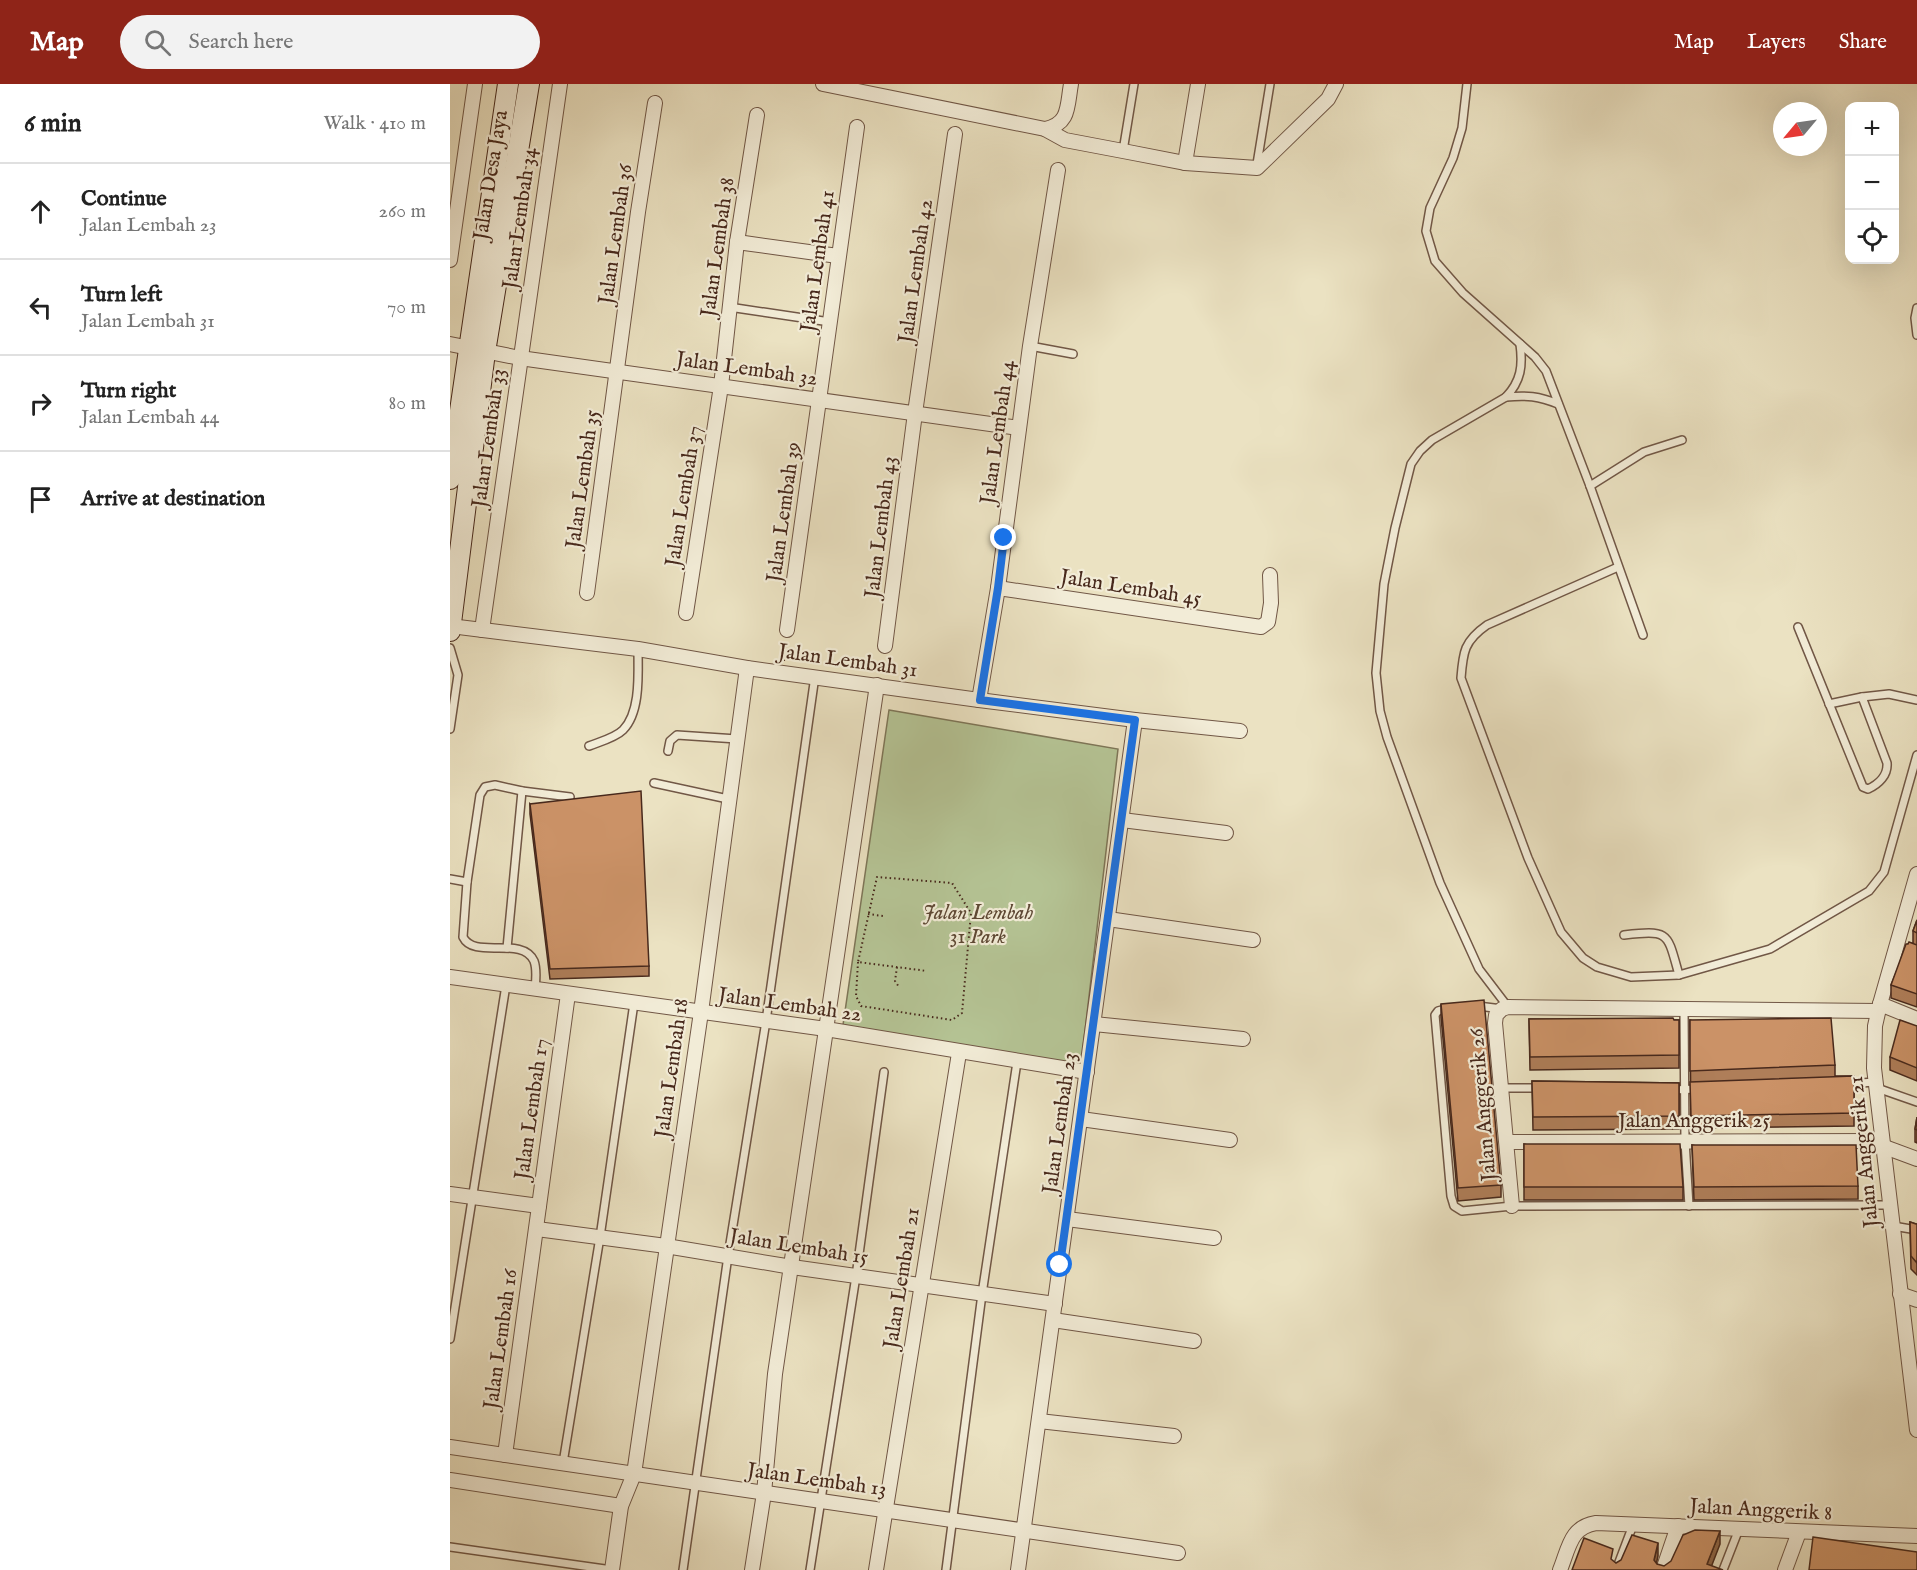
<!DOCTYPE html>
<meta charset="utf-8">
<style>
body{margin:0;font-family:"IM FELL English",serif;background:#f2f2f2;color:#222}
.controls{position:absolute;right:18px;top:18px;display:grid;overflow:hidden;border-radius:12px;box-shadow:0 6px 24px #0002}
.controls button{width:54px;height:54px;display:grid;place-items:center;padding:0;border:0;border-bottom:2px solid #e0e0e0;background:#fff;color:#222;font:30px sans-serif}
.compass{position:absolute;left:1323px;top:18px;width:54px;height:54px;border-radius:50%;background:#fff;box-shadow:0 6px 24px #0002;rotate:241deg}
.stop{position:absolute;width:18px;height:18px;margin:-14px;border:4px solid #1a73e8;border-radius:50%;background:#fff}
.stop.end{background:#1a73e8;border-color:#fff;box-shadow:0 2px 6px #0008}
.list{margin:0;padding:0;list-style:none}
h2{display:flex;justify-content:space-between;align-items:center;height:78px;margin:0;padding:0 24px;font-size:26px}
h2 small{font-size:20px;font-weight:400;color:#767676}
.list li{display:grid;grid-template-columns:39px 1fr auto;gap:18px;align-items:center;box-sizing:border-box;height:96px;padding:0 24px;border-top:2px solid #e0e0e0}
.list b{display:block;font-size:22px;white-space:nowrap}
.list p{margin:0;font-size:20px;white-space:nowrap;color:#767676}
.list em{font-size:20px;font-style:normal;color:#767676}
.icon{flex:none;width:33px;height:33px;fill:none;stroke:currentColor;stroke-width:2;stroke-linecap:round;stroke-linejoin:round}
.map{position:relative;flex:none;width:1467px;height:1486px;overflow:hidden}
header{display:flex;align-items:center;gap:36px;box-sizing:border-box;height:84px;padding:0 30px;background:#8f2418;color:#fff}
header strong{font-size:28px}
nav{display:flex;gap:33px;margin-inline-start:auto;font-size:21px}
.search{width:420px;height:54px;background:#f2f2f2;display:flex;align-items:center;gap:15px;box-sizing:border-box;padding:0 21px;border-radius:33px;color:#767676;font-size:22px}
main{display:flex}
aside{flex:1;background:#fff}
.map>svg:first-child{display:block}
</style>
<header>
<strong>Map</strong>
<div class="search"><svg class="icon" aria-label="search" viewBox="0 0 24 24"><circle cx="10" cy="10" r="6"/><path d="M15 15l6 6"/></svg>Search here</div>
<nav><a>Map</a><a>Layers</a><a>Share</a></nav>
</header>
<main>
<aside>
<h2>6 min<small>Walk · 410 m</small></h2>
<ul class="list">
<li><svg class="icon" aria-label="ahead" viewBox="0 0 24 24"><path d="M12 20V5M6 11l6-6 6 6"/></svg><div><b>Continue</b><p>Jalan Lembah 23</p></div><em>260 m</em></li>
<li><svg class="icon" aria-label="left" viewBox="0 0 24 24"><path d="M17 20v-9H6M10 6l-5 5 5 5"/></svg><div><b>Turn left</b><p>Jalan Lembah 31</p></div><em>70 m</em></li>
<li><svg class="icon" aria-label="right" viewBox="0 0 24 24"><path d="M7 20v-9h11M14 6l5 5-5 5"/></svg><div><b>Turn right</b><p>Jalan Lembah 44</p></div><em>80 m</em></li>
<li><svg class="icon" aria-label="arrive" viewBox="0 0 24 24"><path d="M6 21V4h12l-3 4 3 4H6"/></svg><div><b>Arrive at destination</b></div></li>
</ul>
</aside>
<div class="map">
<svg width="1467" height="1486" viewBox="0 0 1467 1486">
<rect width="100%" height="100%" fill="#ebe2c2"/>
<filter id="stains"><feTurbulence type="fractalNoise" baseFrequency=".00333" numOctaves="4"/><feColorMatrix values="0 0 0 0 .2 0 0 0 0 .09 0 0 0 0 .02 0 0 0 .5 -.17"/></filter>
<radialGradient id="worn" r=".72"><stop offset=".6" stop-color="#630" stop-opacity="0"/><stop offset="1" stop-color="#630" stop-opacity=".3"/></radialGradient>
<polygon fill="#b5c495" stroke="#7e7658" stroke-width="1.5" points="439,626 668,665 631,981 393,941"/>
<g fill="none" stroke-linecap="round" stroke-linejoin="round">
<defs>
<g id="service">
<polyline points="1017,0 1012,44 1003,74 980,124 976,147 985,177 1013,209 1085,273 1096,287 1140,402 1193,551"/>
<polyline points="673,67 684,0"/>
<polyline points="807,80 820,0"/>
<polyline points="279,223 380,238"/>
<polyline points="1467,224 1465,234 1467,251"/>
<polyline points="580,262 623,270"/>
<path d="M1056 313C1076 311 1089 312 1108 320"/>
<polyline points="1140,402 1194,368 1232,356"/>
<path d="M1168 483 1037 541C1014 557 1013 568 1011 594L1078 774 1111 848 1133 874 1147 883 1181 893 1229 891 1320 865 1419 807 1434 788 1467 671"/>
<path d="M1348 543 1413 703 1418 705C1429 700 1438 691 1437 679L1412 613"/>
<polyline points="0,564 8,591 0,645"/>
<polyline points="1379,620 1412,613 1439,610 1467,616"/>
<path d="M139 662C149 658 165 654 173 646 191 628 188 589 188 565"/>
<polyline points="218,667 220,657 227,651 287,655"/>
<polyline points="204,699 278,715"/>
<polyline points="0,795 17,798"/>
<path d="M1174 851C1220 846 1217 848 1229 891"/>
<polyline points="57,864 72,707"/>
<path d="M85 905C86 896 87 885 84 877 72 851 24 876 13 853L17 798 30 711 35 703 45 701 72 707 120 713"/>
<polyline points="1028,922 1052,925"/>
<path d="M1058 923 1029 885 990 799 937 653 930 627 926 589 934 500 945 444 961 380 970 367 982 356 1056 313C1071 297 1073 282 1070 260"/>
<polyline points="999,924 988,927 985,931 1001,1112 1004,1122 1012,1127 1062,1122 1440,1121"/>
<polyline points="1234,925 1235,1057 1239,1122"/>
<polyline points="1396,1000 1425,998"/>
<polyline points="1052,1004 1091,1004"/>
<polyline points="1427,1004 1467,1018"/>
<polyline points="1222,1006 1247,1005"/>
<polyline points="1443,1142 1467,1146"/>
<polyline points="0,1255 56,901"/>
<polyline points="113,1379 150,1153 184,919"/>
<polyline points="0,1463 162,1486"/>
<polyline points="233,1486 278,1172 316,937 365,592"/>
<polyline points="360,1486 406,1192 434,988"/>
<polyline points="496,1486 532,1210 567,978"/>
<polyline points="1166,1486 1183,1441"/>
<polyline points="1273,1486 1289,1445"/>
</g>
<g id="minor">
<polyline points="373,0 595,45 615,56 673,67 735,79 807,84 878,15 886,0"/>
<path d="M595 45C620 40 617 22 621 0"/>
<polyline points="735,79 748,0"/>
<polyline points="287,158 388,172"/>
<polyline points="0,176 25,0"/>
<polyline points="0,260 70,274 569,344"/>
<polyline points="548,504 811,543 818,538 821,519 820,491"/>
<polyline points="137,509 188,128 205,19"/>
<polyline points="236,529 271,302 287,158 307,31"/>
<polyline points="0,542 188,565 297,584 529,616 685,636 790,647"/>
<polyline points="32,546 110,0"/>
<polyline points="337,546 407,43"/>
<polyline points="435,562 465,329 505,50"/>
<polyline points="529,616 548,504 580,262 608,86"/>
<polyline points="672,736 776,749"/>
<polyline points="1467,790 1430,920 1425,942 1424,984 1467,1346"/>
<polyline points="658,835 803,856"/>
<polyline points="0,893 376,945 637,988"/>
<polyline points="1430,920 1467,935"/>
<polyline points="644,940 793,955"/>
<polyline points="631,1035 780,1056"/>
<polyline points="1057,1058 1432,1057"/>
<polyline points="1432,1062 1467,1075"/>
<polyline points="0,1110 89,1122"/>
<polyline points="1062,1122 1045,939 1046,931 1052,925 1058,923 1428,927"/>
<polyline points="617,1135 764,1154"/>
<polyline points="87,1145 216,1162 342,1183 605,1220"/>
<polyline points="1450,1210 1467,1216"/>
<polyline points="603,1236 744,1257"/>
<polyline points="589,1337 724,1352"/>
<polyline points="0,1363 728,1469"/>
<polyline points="55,1371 118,910"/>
<polyline points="0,1396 171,1422"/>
<polyline points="162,1486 171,1422 184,1390 251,928 297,584"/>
<polyline points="302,1486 314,1409 325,1290 427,601"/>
<polyline points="426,1486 509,969"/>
<polyline points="568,1486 685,636"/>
<path d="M1110 1486C1119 1464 1120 1443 1146 1439L1467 1452"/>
<polyline points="1213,1486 1228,1442"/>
<polyline points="1335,1486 1349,1448"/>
</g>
<g id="secondary">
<polyline points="0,395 58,0"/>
<polyline points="0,547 35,268 79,0"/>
</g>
</defs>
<use href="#service" stroke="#715746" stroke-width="10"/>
<use href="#minor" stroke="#715746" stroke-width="16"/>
<use href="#secondary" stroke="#48291c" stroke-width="22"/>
<g stroke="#48291c" stroke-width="2" stroke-dasharray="1.5 3" stroke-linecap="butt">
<polyline points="334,577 336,558"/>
<polyline points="418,830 433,832"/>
<polyline points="408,878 406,912 411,922 502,936 512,929 521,829 502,799 427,793 408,878 477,887"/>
<polyline points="447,883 445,897 449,903"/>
</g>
<use href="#service" stroke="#f2ecd7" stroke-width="7"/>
<use href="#minor" stroke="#f2ecd7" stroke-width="14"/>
<use href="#secondary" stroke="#f2ecd7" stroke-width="20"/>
</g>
<g fill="#af7e59" stroke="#48291c" stroke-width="1.5">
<polygon points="80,720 199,882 199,892 100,895 80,730"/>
<polygon points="1467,836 1467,923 1441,914 1441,901 1458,860 1463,859 1463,847"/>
<polygon points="991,920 1051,1101 1051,1113 1008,1117 991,933"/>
<polygon points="1079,935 1229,936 1229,984 1080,986"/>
<polygon points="1240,936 1385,981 1385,992 1404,992 1404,1042 1241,1044"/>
<polygon points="1467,942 1467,997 1440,986 1440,973"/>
<polygon points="1082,997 1229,999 1229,1045 1083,1046"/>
<polygon points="1467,1033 1467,1059 1465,1058 1465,1045"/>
<polygon points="1074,1060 1233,1103 1233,1116 1074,1116"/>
<polygon points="1242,1061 1408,1102 1408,1115 1244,1116"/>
<polygon points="1460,1138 1466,1140 1467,1140 1467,1191 1461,1185"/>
</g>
<g fill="#8e6648" stroke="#48291c" stroke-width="1.5">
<polygon points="1270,1447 1270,1460 1260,1486 1257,1480"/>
<polygon points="1208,1459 1208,1472 1205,1486 1204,1476"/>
</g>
<g fill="#cb9267" stroke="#48291c" stroke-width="1.5">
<polygon points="191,707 199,882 100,885 80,720"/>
<polygon points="1467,836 1467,849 1463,847"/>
<polygon points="1459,858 1467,861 1467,910 1441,901 1456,860 1458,860"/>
<polygon points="1034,916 1051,1101 1008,1104 991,920"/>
<polygon points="1223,934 1224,936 1229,936 1229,971 1080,973 1079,935"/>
<polygon points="1381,934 1385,981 1240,987 1240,936"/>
<polygon points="1450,936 1467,942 1467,984 1440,973"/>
<polygon points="1404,992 1404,1029 1241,1032 1240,998"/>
<polygon points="1082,997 1229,999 1229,1032 1083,1033"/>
<polygon points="1467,1033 1467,1046 1465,1045"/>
<polygon points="1074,1060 1230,1060 1233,1103 1074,1103"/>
<polygon points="1242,1061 1406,1061 1408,1102 1244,1103"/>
<polygon points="1460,1138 1466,1140 1467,1140 1467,1179 1461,1172"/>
<polygon points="1245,1446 1270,1447 1257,1480 1273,1486 1122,1486 1134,1454 1163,1465 1161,1475 1166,1479 1171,1476 1182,1451 1208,1459 1204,1476 1207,1480 1214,1482 1221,1477 1233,1451"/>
<polygon points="1363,1453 1467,1468 1467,1486 1359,1486"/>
</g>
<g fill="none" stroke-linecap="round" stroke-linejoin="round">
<polyline stroke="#1a73e8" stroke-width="8" points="554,454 548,504 530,616 685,636 610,1181"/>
</g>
<g text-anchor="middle" stroke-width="4.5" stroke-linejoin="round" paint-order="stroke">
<g font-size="21" fill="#48291c" stroke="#f2ecd7">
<text transform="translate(40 91) rotate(-81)" y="7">Jalan Desa Jaya</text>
<text transform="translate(69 134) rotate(-82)" y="7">Jalan Lembah 34</text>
<text transform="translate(165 150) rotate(-82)" y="7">Jalan Lembah 36</text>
<text transform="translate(267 163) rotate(-82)" y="7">Jalan Lembah 38</text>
<text transform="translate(367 177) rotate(-82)" y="7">Jalan Lembah 41</text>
<text transform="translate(465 187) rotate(-82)" y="7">Jalan Lembah 42</text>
<text transform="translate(297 284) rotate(8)" y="7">Jalan Lembah 32</text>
<text transform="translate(547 348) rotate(-82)" y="7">Jalan Lembah 44</text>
<text transform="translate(38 354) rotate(-82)" y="7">Jalan Lembah 33</text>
<text transform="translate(132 395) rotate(-82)" y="7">Jalan Lembah 35</text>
<text transform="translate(233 412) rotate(-81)" y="7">Jalan Lembah 37</text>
<text transform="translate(333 428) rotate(-82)" y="7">Jalan Lembah 39</text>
<text transform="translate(430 443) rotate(-83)" y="7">Jalan Lembah 43</text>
<text transform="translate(681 503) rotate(9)" y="7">Jalan Lembah 45</text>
<text transform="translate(398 576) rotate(8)" y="7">Jalan Lembah 31</text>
<text transform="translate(340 920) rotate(8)" y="7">Jalan Lembah 22</text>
<text transform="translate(221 984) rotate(-82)" y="7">Jalan Lembah 18</text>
<text transform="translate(1032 1021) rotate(-95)" y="7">Jalan Anggerik 26</text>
<text transform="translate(81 1025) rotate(-82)" y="7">Jalan Lembah 17</text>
<text x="1244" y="1043">Jalan Anggerik 25</text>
<text transform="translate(609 1039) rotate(-82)" y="7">Jalan Lembah 23</text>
<text transform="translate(1413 1068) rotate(-96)" y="7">Jalan Anggerik 21</text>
<text transform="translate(349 1162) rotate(9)" y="7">Jalan Lembah 15</text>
<text transform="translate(451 1194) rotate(-81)" y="7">Jalan Lembah 21</text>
<text transform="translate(50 1255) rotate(-82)" y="7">Jalan Lembah 16</text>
<text transform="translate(367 1395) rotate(8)" y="7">Jalan Lembah 13</text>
<text transform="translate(1311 1425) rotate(3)" y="7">Jalan Anggerik 8</text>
</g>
<g font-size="21" font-style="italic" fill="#5e4834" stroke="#f2ecd7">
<text x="528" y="835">Jalan Lembah<tspan x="528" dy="24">31 Park</tspan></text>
</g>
</g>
<rect width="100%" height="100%" filter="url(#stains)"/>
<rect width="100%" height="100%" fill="url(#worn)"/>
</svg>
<div class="controls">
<button>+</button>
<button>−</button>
<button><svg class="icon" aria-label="locate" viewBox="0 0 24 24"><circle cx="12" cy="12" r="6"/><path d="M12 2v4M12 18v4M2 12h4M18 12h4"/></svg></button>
</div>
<svg class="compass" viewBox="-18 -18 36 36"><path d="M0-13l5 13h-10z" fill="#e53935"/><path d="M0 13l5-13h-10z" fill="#767676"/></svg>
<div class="stop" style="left:610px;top:1181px"></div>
<div class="stop end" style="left:554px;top:454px"></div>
</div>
</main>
